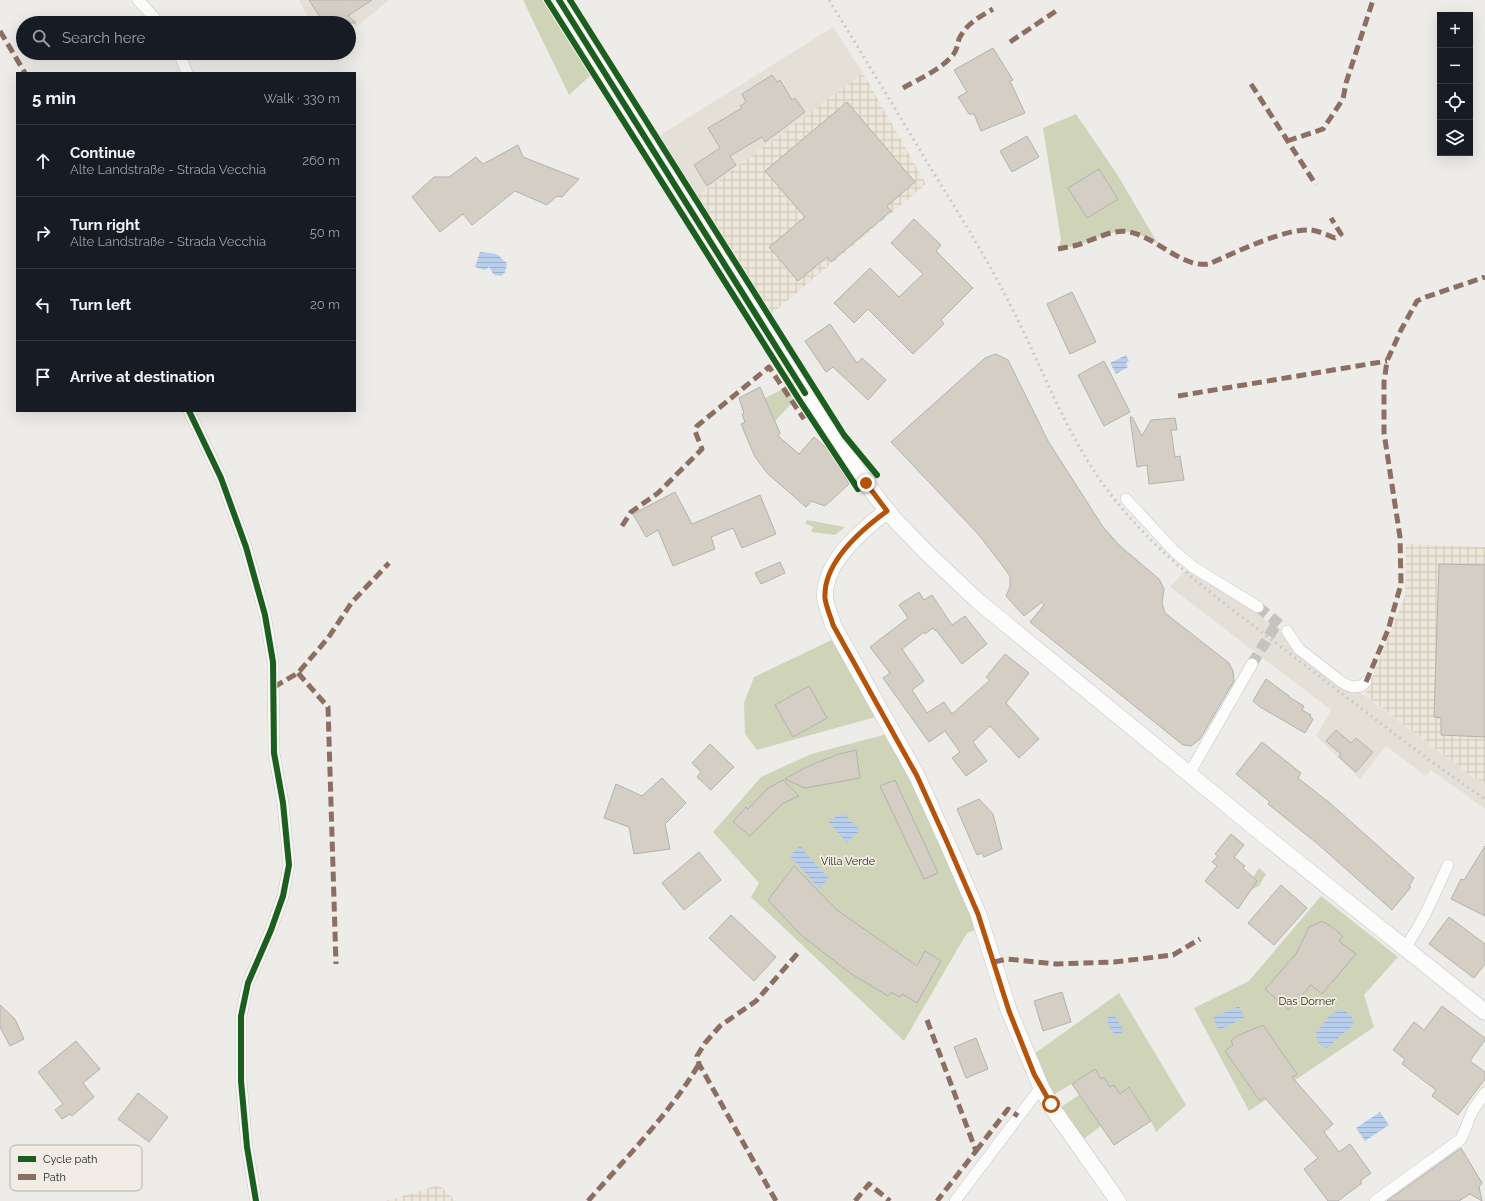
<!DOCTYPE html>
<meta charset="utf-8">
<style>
body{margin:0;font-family:Raleway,sans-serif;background:#242831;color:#f1f3f6}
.controls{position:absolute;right:12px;top:12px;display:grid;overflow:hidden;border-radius:0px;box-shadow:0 4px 16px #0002}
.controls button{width:36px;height:36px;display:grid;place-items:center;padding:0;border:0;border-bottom:1px solid #363941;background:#171b24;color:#f1f3f6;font:20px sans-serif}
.stop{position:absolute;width:12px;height:12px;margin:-9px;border:3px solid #b45309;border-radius:50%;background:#fff}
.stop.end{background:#b45309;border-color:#fff;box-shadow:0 1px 4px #0008}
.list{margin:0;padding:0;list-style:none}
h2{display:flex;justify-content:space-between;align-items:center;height:52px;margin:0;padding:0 16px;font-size:17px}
h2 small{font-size:13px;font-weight:400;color:#9ea1a6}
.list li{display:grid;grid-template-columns:26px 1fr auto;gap:12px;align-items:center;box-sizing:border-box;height:72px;padding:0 16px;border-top:1px solid #363941}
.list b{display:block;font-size:15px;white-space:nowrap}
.list p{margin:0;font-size:13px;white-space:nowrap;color:#9ea1a6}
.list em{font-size:13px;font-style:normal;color:#9ea1a6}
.icon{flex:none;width:22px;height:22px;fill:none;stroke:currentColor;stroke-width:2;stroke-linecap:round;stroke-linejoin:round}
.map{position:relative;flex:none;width:1485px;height:1201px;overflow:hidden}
.search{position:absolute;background:#171b24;box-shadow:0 4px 16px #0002;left:16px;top:16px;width:340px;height:44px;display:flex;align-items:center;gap:10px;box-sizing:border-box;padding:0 14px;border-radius:22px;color:#9ea1a6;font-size:15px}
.panel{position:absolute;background:#171b24;box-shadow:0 4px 16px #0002;left:16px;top:72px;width:340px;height:340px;border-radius:0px}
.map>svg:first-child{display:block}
</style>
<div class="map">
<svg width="1485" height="1201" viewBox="0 0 1485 1201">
<defs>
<pattern id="industrial-grid" width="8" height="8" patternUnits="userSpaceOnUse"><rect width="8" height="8" fill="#ede7da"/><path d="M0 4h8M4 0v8" fill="none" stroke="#cbc6ba"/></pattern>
<pattern id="water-rules" width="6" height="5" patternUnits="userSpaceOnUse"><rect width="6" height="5" fill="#b7cfec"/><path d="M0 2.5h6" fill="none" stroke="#9db1ca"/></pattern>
</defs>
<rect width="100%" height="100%" fill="#eeece9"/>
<g fill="#e5e0d7">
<polygon points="299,0 389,0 349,33 349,23 311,23"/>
<polygon points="833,27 863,73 696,197 659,136"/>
<polygon points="1192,563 1278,630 1470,775 1485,784 1485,809 1431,770 1426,776 1386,746 1360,779 1316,736 1331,710 1170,587"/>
</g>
<g fill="url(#industrial-grid)">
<polygon points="863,73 926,184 769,316 696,197"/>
<polygon points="1406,544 1485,547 1485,784 1470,775 1365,695 1405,596"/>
<polygon points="439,1185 456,1201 385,1201 403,1196"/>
</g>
<g fill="#cfd4b9">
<polygon points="523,0 543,0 591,75 569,95"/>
<path d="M1076 114 1117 174 1158 244C1149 239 1139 233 1129 232 1110 229 1091 242 1074 246 1069 247 1063 248 1058 249L1061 240 1043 128Z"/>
<polygon points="787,387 794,401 775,421 765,398"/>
<polygon points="807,520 845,527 835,535 811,532 813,527 805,523"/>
<polygon points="840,636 883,715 757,750 745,734 744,703 754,677"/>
<polygon points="887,734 911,779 978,929 967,933 904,1041 751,897 759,883 713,832 761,777 811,754"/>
<polygon points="1259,868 1266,874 1259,886 1249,891 1257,881 1253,877"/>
<polygon points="1321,896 1398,957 1364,995 1374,1027 1249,1111 1194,1008 1249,981"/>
<polygon points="1119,993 1186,1105 1156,1132 1151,1121 1130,1087 1120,1094 1114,1085 1110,1087 1101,1079 1095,1070 1053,1095 1046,1083 1034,1054"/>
<polygon points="1079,1095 1101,1126 1085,1138 1080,1136 1061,1107"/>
</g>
<g fill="url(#water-rules)">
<path d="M480 252C486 253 494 252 499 256 502 258 503 261 507 263L505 272 502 276 494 275 489 267 485 270 475 267Z"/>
<polygon points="1126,355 1129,361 1126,363 1128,367 1116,374 1110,363"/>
<polygon points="843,813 860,830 847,843 828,821"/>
<polygon points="800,846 829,879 819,888 790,856"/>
<polygon points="1239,1006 1244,1018 1219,1030 1213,1018"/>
<path d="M1342 1009 1351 1016 1354 1024 1327 1048C1318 1046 1317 1041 1316 1033L1330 1015Z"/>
<polygon points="1114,1014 1124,1031 1115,1036 1106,1019"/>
<polygon points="1380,1112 1389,1125 1365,1141 1356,1128"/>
</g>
<g fill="#d5cec4" stroke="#b3b1af">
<polygon points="309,0 372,0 348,16 356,23 324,23"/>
<polygon points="993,48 1013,80 1010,81 1025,113 981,131 974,114 969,114 958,97 967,92 954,70"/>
<polygon points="772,75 777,82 780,80 792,100 795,98 805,112 765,142 762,137 730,156 736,165 707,186 694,165 720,148 708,128 742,108 740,106 746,102 742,94"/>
<polygon points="847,102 915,182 887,206 891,211 831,262 827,257 798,281 769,247 805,217 765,171"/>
<polygon points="1027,136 1039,157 1012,172 1000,151"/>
<polygon points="518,145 523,157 579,179 562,197 557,196 547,205 515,191 472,225 463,214 440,232 412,197 434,177 449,177 476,157 483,164"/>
<polygon points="1099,169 1118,199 1087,218 1068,188"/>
<polygon points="914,219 941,245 936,251 973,288 941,320 944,324 913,354 868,309 854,323 834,303 870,268 899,297 923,274 891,243"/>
<polygon points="1072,292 1096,342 1070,354 1047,304"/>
<polygon points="830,324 857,363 862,358 886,380 868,400 833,367 826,372 805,341"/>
<polygon points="996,354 1008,360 1048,441 1103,527 1120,546 1159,579 1164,589 1162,603 1165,613 1229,663 1233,671 1234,681 1200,739 1191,746 1183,745 1030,622 1044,605 1042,602 1024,616 1006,596 1010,587 1010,576 1002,565 979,535 891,442 985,358"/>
<polygon points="1104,361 1130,412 1104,426 1078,375"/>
<polygon points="760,387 780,433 778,436 799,454 814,437 835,456 842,466 840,469 849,484 825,506 811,501 806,507 768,474 755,457 741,424 745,422 742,414 744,413 739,398"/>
<polygon points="1130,417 1132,417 1142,436 1151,420 1175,418 1177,430 1171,430 1175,457 1180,456 1184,480 1149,484 1147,465 1137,467"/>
<polygon points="675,492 692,524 760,495 776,534 742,548 733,528 711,537 715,549 673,566 658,530 646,537 633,514"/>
<polygon points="780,562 785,573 761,584 755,573"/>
<polygon points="1439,564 1485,565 1485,737 1441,735 1441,718 1434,717"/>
<polygon points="919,592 924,600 932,595 952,625 965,616 987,644 962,664 936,630 935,631 933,628 925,634 924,632 902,649 924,681 912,690 927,713 944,702 952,714 990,680 986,677 1005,654 1029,673 1006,703 1039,739 1019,758 990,726 973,742 987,761 966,776 952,758 960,752 945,731 929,742 883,678 890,673 870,647 908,618 899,605"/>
<polygon points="1266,679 1289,696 1289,697 1304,706 1302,710 1311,715 1310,717 1313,719 1305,733 1260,707 1253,701"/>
<polygon points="809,686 827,718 793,737 775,705"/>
<polygon points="1336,730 1351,743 1356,738 1373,752 1356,772 1339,757 1341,754 1326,741"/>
<polygon points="1262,742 1301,773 1298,778 1331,804 1414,878 1409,886 1411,887 1392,910 1319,845 1268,804 1270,802 1236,774"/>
<polygon points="710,744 734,767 711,790 697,777 701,772 692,763"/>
<polygon points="856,750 860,778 805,788 785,779 806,767 839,754"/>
<polygon points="662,778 686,803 665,824 670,849 634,854 629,827 604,818 616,784 642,796"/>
<polygon points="783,780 799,796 782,804 750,836 733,822 746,807 748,809 768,788"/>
<polygon points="895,780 938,873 924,879 880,786"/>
<polygon points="979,799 993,814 1002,849 984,857 982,853 977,855 957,809"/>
<polygon points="1231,834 1244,845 1234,857 1245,866 1243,868 1257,881 1238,909 1205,881 1217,866 1212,862 1218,856 1215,854"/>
<polygon points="1485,846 1485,916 1451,899 1461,879 1464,880"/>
<polygon points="699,852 721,880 684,910 662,883"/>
<polygon points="794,866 837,910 917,966 925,951 941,961 917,1003 902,994 900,997 891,992 888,996 850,973 801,935 768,900"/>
<polygon points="1281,885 1307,908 1274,945 1248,923"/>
<polygon points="731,915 776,957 754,981 709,938"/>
<polygon points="1449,917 1485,944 1485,964 1474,978 1429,944"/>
<polygon points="1322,921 1329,925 1343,936 1339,941 1356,954 1322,994 1311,985 1289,1010 1265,989 1296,954 1309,927"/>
<polygon points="1062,992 1071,1022 1043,1031 1034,1001"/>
<polygon points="0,1005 15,1019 24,1039 10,1046 0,1027"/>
<polygon points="1442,1006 1485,1038 1485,1040 1470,1061 1485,1072 1485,1079 1458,1115 1432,1096 1436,1090 1402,1064 1405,1059 1393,1050 1414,1022 1424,1030"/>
<polygon points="1263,1025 1297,1074 1292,1077 1333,1124 1324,1132 1339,1152 1350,1144 1371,1173 1360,1181 1362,1183 1338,1201 1328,1201 1304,1169 1318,1158 1264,1097 1260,1101 1225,1051 1233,1045 1231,1041 1237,1036"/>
<polygon points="976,1038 988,1069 966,1078 954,1047"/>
<polygon points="76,1041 100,1069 83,1083 94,1097 72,1116 70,1114 62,1119 55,1110 63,1104 38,1072"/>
<polygon points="1095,1069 1101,1079 1104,1077 1110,1087 1114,1085 1120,1094 1129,1087 1151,1121 1114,1145 1072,1084"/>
<polygon points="138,1093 168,1117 149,1142 118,1119"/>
<polygon points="1461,1148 1482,1183 1479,1187 1482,1201 1470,1194 1459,1201 1387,1201"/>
</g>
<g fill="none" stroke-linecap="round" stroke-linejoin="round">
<g stroke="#c5c3c0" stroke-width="11" stroke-dasharray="11 5.5" stroke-linecap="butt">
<polyline points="1258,607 1283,627"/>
<polyline points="1252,664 1277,623"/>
</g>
<defs>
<g id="street">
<polyline points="138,0 159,23"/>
<polyline points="179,53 187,73"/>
<polyline points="189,411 221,478 246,547 265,615 273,662 274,753 283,803 289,865 283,896 271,930 248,983 241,1016 241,1081 247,1147 256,1201"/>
<polyline points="1126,499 1175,552 1193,567 1258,607"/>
<polyline points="1287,631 1299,649 1343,683 1352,687 1361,686 1366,682"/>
<polyline points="1189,774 1252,664"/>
<path d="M1405 947C1423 923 1435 893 1448 865"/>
<polyline points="955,1201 1041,1087"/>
<polyline points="1375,1201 1461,1139 1473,1110 1485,1093"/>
</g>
<g id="secondary">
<polyline points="559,0 734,278 796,379 845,454 878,499 896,521 928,554 979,602 1265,836 1485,1012"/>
<path d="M887 511C862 530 823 563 825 598 826 607 831 617 833 625L917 776 946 840 978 913 1009 1011 1041 1087 1053 1109 1118 1201"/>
</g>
</defs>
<use href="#street" stroke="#c6c4c1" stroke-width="12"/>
<use href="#secondary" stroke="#c6c4c1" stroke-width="17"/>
<use href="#street" stroke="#fcfcfc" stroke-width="11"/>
<use href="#secondary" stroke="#fcfcfc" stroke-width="16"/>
<path stroke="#c9c9c8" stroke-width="3" stroke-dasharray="2 4" stroke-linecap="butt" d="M829 0C864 57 899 115 933 172 957 211 982 250 1003 291 1041 361 1065 438 1115 500 1166 564 1234 610 1298 660 1360 707 1421 756 1485 799"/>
<g stroke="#8d6e63" stroke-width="5" stroke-dasharray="10 5" stroke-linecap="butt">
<polyline points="0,31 25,73"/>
<polyline points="1010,42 1056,11"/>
<polyline points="1251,84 1316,185"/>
<path d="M903 88C919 79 940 70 952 56 957 51 957 46 959 39 966 24 979 17 993 9"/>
<polyline points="1287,141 1323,129 1343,99 1346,83 1373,0"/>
<path d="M1058 249C1063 248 1068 247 1073 246 1091 242 1111 228 1130 232 1157 238 1182 268 1209 264 1234 253 1285 228 1311 230 1319 231 1327 235 1335 238L1341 234 1331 218"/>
<polyline points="1178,396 1387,361"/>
<polyline points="622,526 631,512 658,493 702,449 695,431 697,426 769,367 804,419"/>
<polyline points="298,673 328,707 336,964"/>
<polyline points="1366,682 1388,630 1401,584 1400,537 1384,433 1384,382 1387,361 1401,330 1417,301 1423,298 1485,277"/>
<polyline points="274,687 298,673 328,638 352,602 389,563"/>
<polyline points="994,962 1007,959 1057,964 1114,962 1173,955 1200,939"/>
<polyline points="927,1020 976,1151 937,1201"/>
<polyline points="976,1151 1008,1109 1018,1116"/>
<path d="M588 1201C626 1158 670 1113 699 1064"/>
<polyline points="776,1201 699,1064 697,1056 705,1043 720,1026 756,1001 798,953"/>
<polyline points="855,1201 869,1184 890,1201"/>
</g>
<defs>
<g id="cycleway">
<polyline points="547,0 800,401 858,489"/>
<polyline points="559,0 805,393"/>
<polyline points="570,0 844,435 877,475"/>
<polyline points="189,411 221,478 246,547 265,615 273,662 274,753 283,803 289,865 283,896 271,930 248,983 241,1016 241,1081 247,1147 256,1201"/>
</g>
</defs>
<use href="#cycleway" stroke="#f1ede6" stroke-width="8"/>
<use href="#cycleway" stroke="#1b5e20" stroke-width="6"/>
</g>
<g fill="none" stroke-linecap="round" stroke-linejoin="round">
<path stroke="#b45309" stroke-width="5" d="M866 483 887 511C861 530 823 563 825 598 826 607 831 617 833 625L917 776 946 840 978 914 1009 1011 1034 1074 1051 1104"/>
</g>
<g text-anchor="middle" stroke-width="3.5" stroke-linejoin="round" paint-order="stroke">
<g font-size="11" fill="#2c330b" stroke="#f1ede6">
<text x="848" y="865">Villa Verde</text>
<text x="1307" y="1005">Das Dorner</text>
</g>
</g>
<rect x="10" y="1145" width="132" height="46" rx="6" fill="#f1ede6" stroke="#b2afa9" stroke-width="1"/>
<rect x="18" y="1156" width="18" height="6" fill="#1b5e20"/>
<rect x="18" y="1174" width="18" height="6" fill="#8d6e63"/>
<g font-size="11" fill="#1f1e1c">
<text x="43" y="1163">Cycle path</text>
<text x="43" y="1181">Path</text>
</g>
</svg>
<div class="controls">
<button>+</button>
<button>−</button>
<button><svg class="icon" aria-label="locate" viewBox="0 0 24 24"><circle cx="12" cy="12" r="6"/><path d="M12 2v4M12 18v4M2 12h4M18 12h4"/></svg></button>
<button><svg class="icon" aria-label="layers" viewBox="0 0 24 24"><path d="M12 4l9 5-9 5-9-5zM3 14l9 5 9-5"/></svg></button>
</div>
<div class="stop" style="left:1051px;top:1104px"></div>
<div class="stop end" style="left:866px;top:483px"></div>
<div class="search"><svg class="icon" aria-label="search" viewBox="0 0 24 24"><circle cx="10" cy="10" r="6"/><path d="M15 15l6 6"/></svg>Search here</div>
<section class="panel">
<h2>5 min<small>Walk · 330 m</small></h2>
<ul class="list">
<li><svg class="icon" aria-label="ahead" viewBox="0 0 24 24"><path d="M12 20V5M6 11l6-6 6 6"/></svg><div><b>Continue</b><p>Alte Landstraße - Strada Vecchia</p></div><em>260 m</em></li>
<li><svg class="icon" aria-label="right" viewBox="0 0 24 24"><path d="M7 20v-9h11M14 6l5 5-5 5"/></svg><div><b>Turn right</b><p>Alte Landstraße - Strada Vecchia</p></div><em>50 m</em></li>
<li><svg class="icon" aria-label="left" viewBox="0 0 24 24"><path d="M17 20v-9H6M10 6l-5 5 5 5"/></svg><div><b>Turn left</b></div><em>20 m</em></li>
<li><svg class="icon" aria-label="arrive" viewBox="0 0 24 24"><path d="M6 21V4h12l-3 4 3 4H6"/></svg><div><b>Arrive at destination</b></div></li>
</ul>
</section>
</div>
